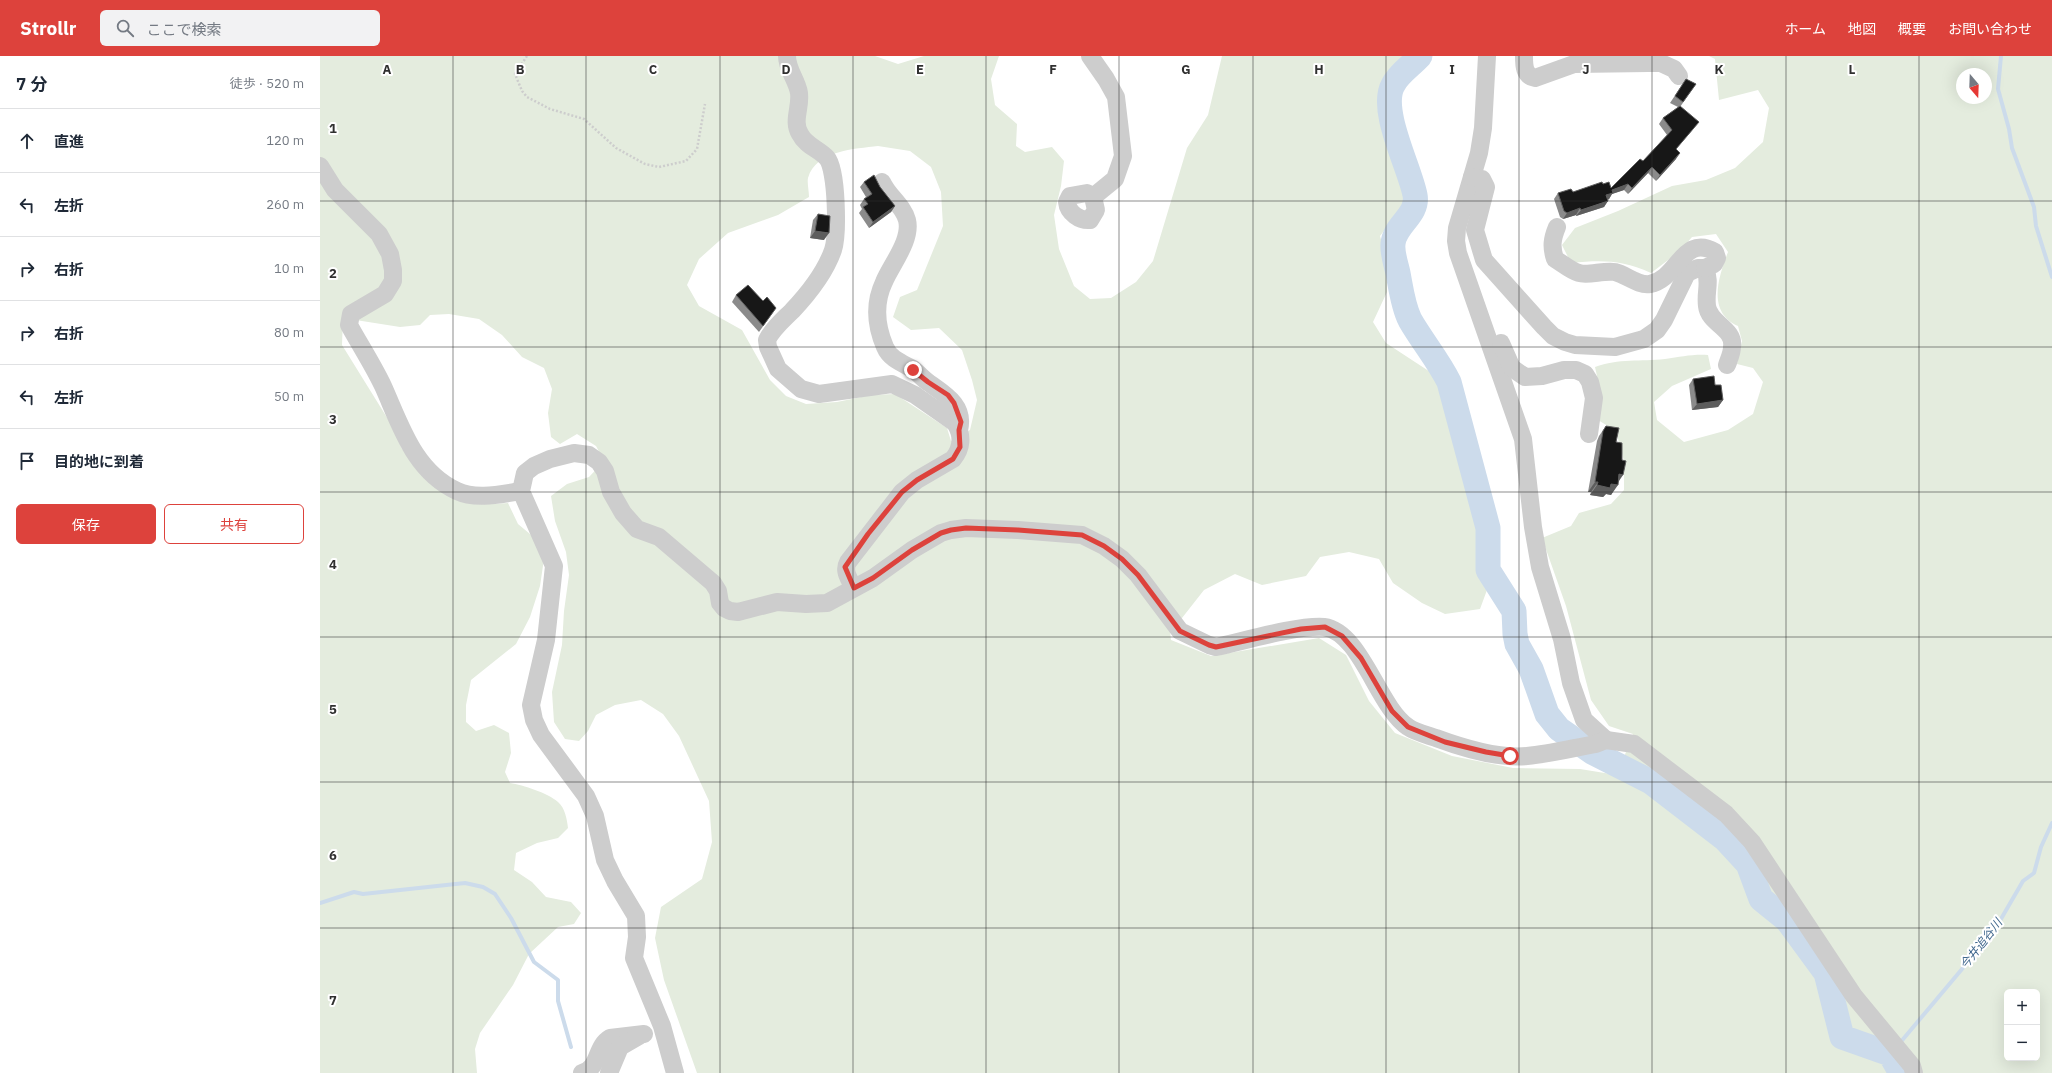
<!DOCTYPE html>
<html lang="ja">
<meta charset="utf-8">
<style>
body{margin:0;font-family:"IBM Plex Sans","Noto Sans JP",sans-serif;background:#f2f2f3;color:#1f2937}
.controls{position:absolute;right:12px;bottom:12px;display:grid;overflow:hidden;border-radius:6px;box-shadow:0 4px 16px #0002}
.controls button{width:36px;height:36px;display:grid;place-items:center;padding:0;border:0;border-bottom:1px solid #e0e1e3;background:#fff;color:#1f2937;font:20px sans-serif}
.compass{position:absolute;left:1636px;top:12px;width:36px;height:36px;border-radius:50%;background:#fff;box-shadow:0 4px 16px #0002;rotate:161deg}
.stop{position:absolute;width:12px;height:12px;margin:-9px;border:3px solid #dd423c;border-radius:50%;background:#fff}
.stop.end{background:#dd423c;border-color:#fff;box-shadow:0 1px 4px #0008}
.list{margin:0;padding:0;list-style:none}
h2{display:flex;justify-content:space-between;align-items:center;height:52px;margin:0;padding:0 16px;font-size:17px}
h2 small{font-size:13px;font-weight:400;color:#747a83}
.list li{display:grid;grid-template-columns:26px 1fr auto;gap:12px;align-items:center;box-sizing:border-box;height:64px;padding:0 16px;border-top:1px solid #e0e1e3}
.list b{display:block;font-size:15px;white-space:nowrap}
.list em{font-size:13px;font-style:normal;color:#747a83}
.actions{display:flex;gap:8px;padding:12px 16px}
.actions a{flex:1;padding:9px 0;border:1px solid #dd423c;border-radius:6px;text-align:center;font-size:14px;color:#dd423c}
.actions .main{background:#dd423c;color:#fff}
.icon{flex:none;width:22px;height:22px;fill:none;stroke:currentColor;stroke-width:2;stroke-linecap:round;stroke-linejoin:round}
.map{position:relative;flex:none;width:1732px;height:1017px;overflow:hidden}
header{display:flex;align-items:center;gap:24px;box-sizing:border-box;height:56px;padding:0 20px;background:#dd423c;color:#fff}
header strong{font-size:19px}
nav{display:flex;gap:22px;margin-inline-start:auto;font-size:14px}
.search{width:280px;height:36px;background:#f2f2f3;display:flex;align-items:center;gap:10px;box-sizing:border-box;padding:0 14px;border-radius:6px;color:#747a83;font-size:15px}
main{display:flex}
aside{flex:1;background:#fff}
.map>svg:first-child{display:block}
</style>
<header>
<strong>Strollr</strong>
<div class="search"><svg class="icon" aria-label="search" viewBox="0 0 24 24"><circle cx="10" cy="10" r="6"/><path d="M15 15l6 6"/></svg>ここで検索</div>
<nav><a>ホーム</a><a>地図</a><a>概要</a><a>お問い合わせ</a></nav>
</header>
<main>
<aside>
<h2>7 分<small>徒歩 · 520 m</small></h2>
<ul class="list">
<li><svg class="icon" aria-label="ahead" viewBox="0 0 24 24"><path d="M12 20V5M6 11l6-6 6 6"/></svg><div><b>直進</b></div><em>120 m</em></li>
<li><svg class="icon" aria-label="left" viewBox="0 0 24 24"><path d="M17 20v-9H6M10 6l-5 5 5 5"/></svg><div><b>左折</b></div><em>260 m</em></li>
<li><svg class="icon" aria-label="right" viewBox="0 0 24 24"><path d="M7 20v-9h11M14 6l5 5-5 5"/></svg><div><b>右折</b></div><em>10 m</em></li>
<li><svg class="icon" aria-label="right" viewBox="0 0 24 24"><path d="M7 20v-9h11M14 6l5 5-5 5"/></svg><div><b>右折</b></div><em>80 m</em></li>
<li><svg class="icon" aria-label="left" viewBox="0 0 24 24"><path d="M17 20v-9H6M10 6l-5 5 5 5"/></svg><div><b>左折</b></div><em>50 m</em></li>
<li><svg class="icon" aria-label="arrive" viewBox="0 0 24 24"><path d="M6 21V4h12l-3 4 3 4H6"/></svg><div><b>目的地に到着</b></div></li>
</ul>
<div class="actions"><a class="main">保存</a><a>共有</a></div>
</aside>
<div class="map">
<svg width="1732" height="1017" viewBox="0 0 1732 1017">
<rect width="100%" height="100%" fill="#fff"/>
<path fill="#e4ecde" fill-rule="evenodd" d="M0 0H555L578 8 604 0H679L671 23 675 49 697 68 696 90 705 96 732 91 744 105 741 130 734 159 739 193 754 230 770 243 791 242 816 226 833 205 867 92 888 59 902 0H1087L1066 23 1064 45 1069 96 1083 128V150L1060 180 1067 204V236L1053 266 1066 287 1124 325 1133 381 1149 438 1160 484 1161 515 1167 534 1160 553 1125 558 1102 547 1073 527 1059 503 1029 496 1000 501 986 520 942 529 915 518 884 534 862 562 850 574 851 584 891 600 999 582 1026 599 1049 645 1075 677 1132 700 1193 712 1260 713 1297 719 1313 678 1289 670 1271 644 1246 550 1222 482 1251 470 1259 457 1291 448 1304 434V405L1296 375 1278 364 1281 338 1275 311C1299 302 1320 306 1345 303 1361 301 1372 298 1388 299L1391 313 1352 330 1334 346 1337 364 1364 386 1408 374 1433 358 1443 326 1433 312 1417 308 1422 285 1418 270C1387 256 1398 222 1408 196L1396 178 1372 181 1360 195 1331 217C1301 204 1283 204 1251 207L1242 189 1255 172 1298 155 1352 130 1386 124 1415 112 1443 86 1449 52 1438 34 1399 44 1395 3 1389 0H1732V1017H377L344 924 335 882 341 851 382 823 392 786 389 745 359 680 343 658 321 644 295 649 276 659 268 675 259 685 245 683 234 666 232 636 242 589 244 555 249 519 246 496 235 465 231 440 247 428 269 421 284 405 276 390 257 378 240 388 231 381 228 357 232 333 224 312 202 301 182 279 159 263 129 258 110 259 100 269 80 271 23 262 22 289 71 368 82 393 175 448 188 447 198 468 216 483 224 503 220 530 210 561 196 588 151 624 146 649V666L156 675 174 669 189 677 191 697 185 716 190 727C203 729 228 737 238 746 245 752 247 763 248 772L238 782 217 787 196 797 194 814 212 826 226 841 251 846 261 857 254 868 238 871 209 898 193 929 160 977 155 993 157 1017H0ZM1642 18H1666V42H1642ZM558 90 590 95 611 111 621 136 623 170 597 234 580 241 573 261 591 274 619 272 642 294 652 324 657 344 650 374 631 385 627 372 575 338 551 339 517 346 486 348 466 340 450 324 422 274 379 250 367 229 379 203 408 177 458 159 489 141C489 135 487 127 488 122 496 94 535 93 558 90ZM1687 936H1717V1002H1687Z"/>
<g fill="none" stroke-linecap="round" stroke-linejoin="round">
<g stroke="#ccdbeb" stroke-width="4">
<polyline points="1681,0 1678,33 1689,73 1692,92 1714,151 1716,170 1732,221"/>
<polyline points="0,847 34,836 43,838 145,827 163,831 175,838 191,862 214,906 238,924 238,945 251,991"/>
<polyline points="1579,988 1674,875 1703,825 1714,817 1721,791 1732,767"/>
</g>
<path stroke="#ccdbeb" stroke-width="25" d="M1100 0C1092 9 1078 18 1073 29 1059 54 1090 112 1095 139 1099 159 1074 169 1073 188 1072 197 1076 208 1078 217 1081 233 1083 250 1090 264 1102 285 1118 304 1129 326L1168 472V514L1194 555 1195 578 1197 588 1211 613 1227 658 1239 673 1272 696 1331 726 1405 783 1428 808 1441 843 1467 864 1506 917 1522 981 1570 998 1581 1017"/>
<polyline stroke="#cdcdcd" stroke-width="2.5" stroke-dasharray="2 2" stroke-linecap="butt" points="207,0 195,18 202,35 207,41 230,53 264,63 296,92 325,108 339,111 366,105 377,93 385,48"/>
<g stroke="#cdcdcd" stroke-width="18">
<path d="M467 0C467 14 477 24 479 37 481 52 472 65 480 78 486 90 499 93 507 102 517 114 518 179 513 194 505 217 489 237 472 255 463 264 453 272 447 284L448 291 458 313 481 333 499 338 572 328 595 339 635 367C643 379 642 392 633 403L597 424 582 436 528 506C523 515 529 523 534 532"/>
<polyline points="770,0 786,23 796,41 803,100 795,123 773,141"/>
<polyline points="1167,0 1163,72 1159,97 1137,172 1136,185 1138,197 1203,383 1213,471 1220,511 1242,583 1251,627 1264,664 1286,684"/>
<path d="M1204 0C1204 9 1204 20 1215 22L1254 8 1329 7H1341L1354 13 1359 20"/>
<path d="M0 110 15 134 59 178 70 198 73 214V225L65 238 31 258 29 269C40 289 53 309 63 330 81 370 94 415 137 435 156 444 181 438 201 435"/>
<path d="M1152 121 1162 123 1166 131 1155 174 1164 204 1224 271 1233 280 1245 286 1255 289 1295 291 1324 283 1337 274 1344 264 1367 217 1378 212H1385C1391 227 1385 235 1387 250 1389 268 1415 272 1412 291 1412 297 1409 303 1407 309"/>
<path d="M562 126C568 140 583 149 587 164 592 184 571 209 564 226 554 247 556 270 565 291 570 303 582 307 593 313 598 317 603 323 609 327 626 339 645 350 639 374"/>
<path d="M767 137 773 141 776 154 770 164C760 165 748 157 747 146L750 140Z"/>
<path d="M1237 171C1232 183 1231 191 1235 203 1242 207 1251 215 1259 217 1268 220 1284 214 1295 216 1307 219 1318 230 1330 228 1358 223 1363 177 1395 196L1397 202 1394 208 1385 212"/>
<polyline points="1181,287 1192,312 1205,321 1222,320 1244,314 1256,314 1265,318 1270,326 1274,342 1269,378"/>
<path d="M262 1017C280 1012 275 991 290 982L324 978"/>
<polyline points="289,1017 300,991 319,980"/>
<path d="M355 1017 342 970 314 902 317 881 316 860 295 825 285 804 275 760 266 740 221 679 214 664 211 649 226 584 234 510 201 435 205 417 214 410 230 403 254 397 269 399 279 406 285 415 291 436 303 457 317 473 339 481 393 527 398 535 400 547 404 552 410 555 418 556 457 546 486 548 507 547 553 522 592 494 621 477 631 474 646 472 698 474 762 479 784 490 802 503 818 519 860 575 889 589 896 591C924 585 978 569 1004 571 1041 576 1058 651 1088 671 1095 676 1107 679 1116 682 1143 692 1178 703 1207 700 1230 698 1253 692 1276 688L1286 684 1314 688 1406 758 1432 786 1534 940 1592 1010 1594 1017"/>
</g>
</g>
<g fill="#8b8b8b">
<polygon points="1366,23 1376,28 1360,51 1374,72 1356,93 1356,103 1336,125 1328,117 1308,138 1304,134 1292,138 1289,143 1288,144 1284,151 1256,160 1256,159 1243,163 1240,161 1234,143 1238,137 1253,136 1283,128 1291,132 1323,105 1347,79 1339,68 1343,62 1358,51 1350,47"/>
<polygon points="544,126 560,131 575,150 571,156 549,172 539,157 542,153 540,149 544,143 546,141 540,131"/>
<polygon points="498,158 504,184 490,182 493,164"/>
<polygon points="416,239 443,245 456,252 439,276 412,246"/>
<polygon points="1373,323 1395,329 1403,344 1398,351 1372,354 1369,329"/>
<polygon points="1286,370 1296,386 1298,426 1291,439 1286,438 1283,441 1270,439 1271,436 1268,436 1277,385 1279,380"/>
</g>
<g fill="#5d5d5d">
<polygon points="1360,97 1356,103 1336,125 1340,119"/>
<polygon points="1332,111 1328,117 1308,138 1312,132"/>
<polygon points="1308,128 1304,134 1292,138 1289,143 1282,146 1286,139 1292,134"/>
<polygon points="1288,145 1284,151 1256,160 1261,154"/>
<polygon points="575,150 571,156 549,172 553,166"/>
<polygon points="1260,152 1256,159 1243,163 1247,157"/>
<polygon points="495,175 509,177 504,184 490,182"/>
<polygon points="1403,344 1398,351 1372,354 1377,348"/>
<polygon points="1299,418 1303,419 1297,428"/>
<polygon points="1275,426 1278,426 1271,436 1268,436"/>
<polygon points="1291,428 1298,429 1291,439 1286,438 1283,441 1270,439 1277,429"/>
</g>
<g fill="#171717" stroke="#5d5d5d">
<polygon points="1366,23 1376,28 1363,46 1355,40"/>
<polygon points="1360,50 1379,66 1356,93 1360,97 1340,119 1332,111 1312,132 1308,128 1292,134 1293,137 1286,139 1288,145 1261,154 1260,152 1247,157 1244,155 1238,137 1251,133 1253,136 1282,126 1283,128 1289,126 1291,132 1320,103 1323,105 1352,74 1343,62"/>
<polygon points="554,119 560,131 575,150 553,166 543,151 548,148 544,143 552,138 544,126"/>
<polygon points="498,158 510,160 509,177 495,175"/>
<polygon points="428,229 443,245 447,241 456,252 443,270 416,239"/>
<polygon points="1394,320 1395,329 1401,329 1403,344 1377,348 1373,323"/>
<polygon points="1286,370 1299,372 1296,386 1302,387 1302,404 1306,405 1303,419 1299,418 1298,429 1291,428 1290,432 1277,429 1278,426 1275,426 1283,375"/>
</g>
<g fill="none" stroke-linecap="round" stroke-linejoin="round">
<polyline stroke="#dd423c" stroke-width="5" points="593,314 608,326 628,339 634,347 641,366 639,374 640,391 633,403 597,424 582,436 548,478 525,511 534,532 553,522 592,494 621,477 631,474 646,472 698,474 762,479 784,490 802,503 818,519 860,575 889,589 896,591 981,573 1005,571 1022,580 1041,602 1072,655 1088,671 1125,686 1166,696 1190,700"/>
</g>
<path fill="none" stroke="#303030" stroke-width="1" stroke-opacity="0.55" d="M133 0V1017M266 0V1017M400 0V1017M533 0V1017M666 0V1017M799 0V1017M933 0V1017M1066 0V1017M1199 0V1017M1332 0V1017M1466 0V1017M1599 0V1017M0 145H1732M0 291H1732M0 436H1732M0 581H1732M0 726H1732M0 872H1732"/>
<g text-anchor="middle" stroke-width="4" stroke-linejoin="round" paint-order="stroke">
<g font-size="12" font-style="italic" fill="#41688e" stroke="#fff">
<text transform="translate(1661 888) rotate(-52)" y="4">今井追谷川</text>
</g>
</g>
<g font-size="13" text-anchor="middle" font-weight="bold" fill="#303030" stroke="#fff" stroke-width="4" stroke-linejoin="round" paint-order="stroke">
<text x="67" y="18">A</text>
<text x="200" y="18">B</text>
<text x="333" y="18">C</text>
<text x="466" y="18">D</text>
<text x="600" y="18">E</text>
<text x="733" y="18">F</text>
<text x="866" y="18">G</text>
<text x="999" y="18">H</text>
<text x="1132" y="18">I</text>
<text x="1266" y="18">J</text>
<text x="1399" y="18">K</text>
<text x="1532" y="18">L</text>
<text x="13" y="77">1</text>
<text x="13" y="222">2</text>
<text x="13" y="368">3</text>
<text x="13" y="513">4</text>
<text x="13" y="658">5</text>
<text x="13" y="804">6</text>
<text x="13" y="949">7</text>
</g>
</svg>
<div class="controls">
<button>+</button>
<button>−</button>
</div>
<svg class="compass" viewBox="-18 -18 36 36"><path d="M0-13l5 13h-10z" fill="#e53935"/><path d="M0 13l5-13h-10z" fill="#747a83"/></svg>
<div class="stop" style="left:1190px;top:700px"></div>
<div class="stop end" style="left:593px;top:314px"></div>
</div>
</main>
